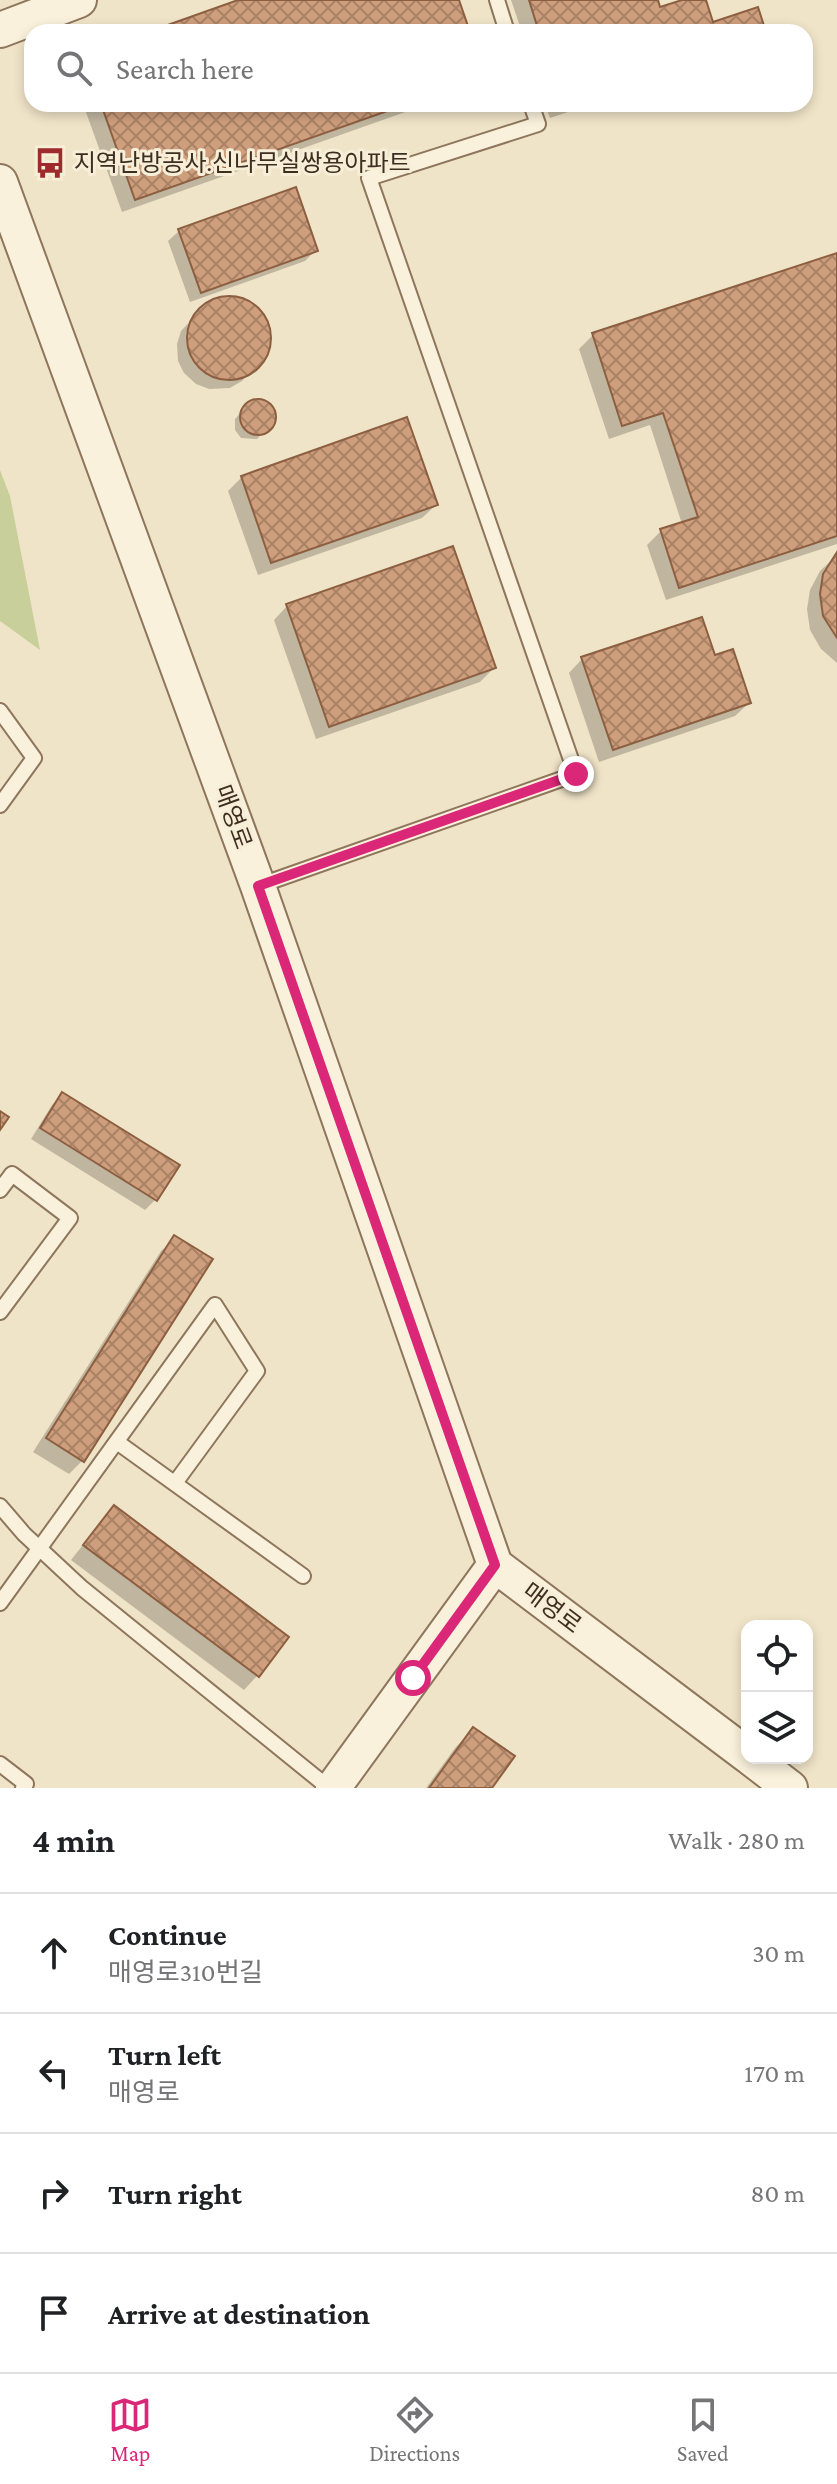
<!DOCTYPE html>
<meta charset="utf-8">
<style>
body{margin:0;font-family:"Crimson Pro","Noto Sans KR",serif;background:#f2f2f2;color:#202124}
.controls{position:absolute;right:24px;bottom:24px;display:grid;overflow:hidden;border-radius:16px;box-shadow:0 4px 12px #0003}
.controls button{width:72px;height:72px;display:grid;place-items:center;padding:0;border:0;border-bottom:2px solid #e0e0e0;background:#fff;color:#202124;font:40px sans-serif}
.stop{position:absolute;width:24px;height:24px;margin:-18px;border:6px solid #db2777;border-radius:50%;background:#fff}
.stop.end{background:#db2777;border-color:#fff;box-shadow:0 2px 8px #0008}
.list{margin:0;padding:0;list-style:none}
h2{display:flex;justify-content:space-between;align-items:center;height:104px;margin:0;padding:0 32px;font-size:34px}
h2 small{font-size:26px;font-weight:400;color:#757577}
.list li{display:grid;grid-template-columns:52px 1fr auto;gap:24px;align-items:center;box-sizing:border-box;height:120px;padding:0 32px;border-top:2px solid #e0e0e0}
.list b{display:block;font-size:30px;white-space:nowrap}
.list p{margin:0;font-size:26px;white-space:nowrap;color:#757577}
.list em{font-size:26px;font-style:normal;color:#757577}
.icon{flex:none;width:44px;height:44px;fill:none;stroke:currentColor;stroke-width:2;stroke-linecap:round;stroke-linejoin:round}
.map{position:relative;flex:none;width:837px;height:1788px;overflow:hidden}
.search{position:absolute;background:#fff;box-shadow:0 4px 12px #0003;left:24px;right:24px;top:24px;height:88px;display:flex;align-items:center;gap:20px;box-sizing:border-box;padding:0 28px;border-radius:24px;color:#757577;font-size:30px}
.sheet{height:584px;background:#fff}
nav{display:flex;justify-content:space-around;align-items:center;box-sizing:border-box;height:112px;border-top:2px solid #e0e0e0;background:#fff;font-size:22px;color:#757577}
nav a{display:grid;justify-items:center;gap:4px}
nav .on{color:#db2777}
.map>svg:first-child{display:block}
</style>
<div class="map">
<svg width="837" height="1788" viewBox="0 0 837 1788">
<defs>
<pattern id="building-cross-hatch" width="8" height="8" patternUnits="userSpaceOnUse" patternTransform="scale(2)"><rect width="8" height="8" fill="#cf9f7d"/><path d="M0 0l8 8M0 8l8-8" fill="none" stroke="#a98266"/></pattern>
</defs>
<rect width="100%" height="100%" fill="#f0e4c8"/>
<polygon fill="#c9cf9b" points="0,470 10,496 40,650 0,621"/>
<g fill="#0003">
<polygon points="511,0 656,0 659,10 689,0 704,0 712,24 764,32 522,32"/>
<polygon points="83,104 428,104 122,212"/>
<polygon points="545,104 592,104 550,118"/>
<polygon points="179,231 316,250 305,261 190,302 168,241"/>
<polygon points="837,255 837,544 666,600 647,545 661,531 682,524 650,425 609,439 579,349 593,335"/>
<polygon points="223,298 237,298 250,303 261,313 267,325 269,338 267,352 242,381 230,388 209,389 196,384 184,373 178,361 177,344 181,331 197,314 208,302"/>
<polygon points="259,401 268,405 273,413 272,423 257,439 241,438 235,430 235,419 249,403"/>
<polygon points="242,477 436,505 422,518 258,575 228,491"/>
<polygon points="837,555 837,663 821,649 810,630 807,609 810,590 820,571"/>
<polygon points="287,606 494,668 480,682 316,739 274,620"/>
<polygon points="714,658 749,703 735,716 599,762 569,673 582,659"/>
<polygon points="63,1095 177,1166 155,1200 145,1210 31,1139 52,1105"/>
<polygon points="175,1238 82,1461 69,1474 33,1452 161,1251"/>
<polygon points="114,1508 286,1638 257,1676 244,1690 71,1560 101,1522"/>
<polygon points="473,1729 489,1788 426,1788 455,1748"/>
</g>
<g fill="url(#building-cross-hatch)" stroke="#8d5f41" stroke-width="2">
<polygon points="238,0 459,0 470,32 148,32"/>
<polygon points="529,0 658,0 660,7 682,0 706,0 713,22 758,7 766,32 539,32"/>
<polygon points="101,104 407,104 135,200"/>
<polygon points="296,187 318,251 201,293 178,229"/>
<polygon points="837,253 837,536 679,588 660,529 698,517 663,413 622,426 592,333"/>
<circle cx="229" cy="338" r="42"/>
<circle cx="258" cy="417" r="18"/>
<polygon points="407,417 438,505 271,563 241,476"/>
<polygon points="453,546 496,668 329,727 286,604"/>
<polygon points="837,552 837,638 823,616 820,594 823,574"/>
<polygon points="702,617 715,655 733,649 751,703 613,750 581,657"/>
<polygon points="62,1092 180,1165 157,1201 40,1128"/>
<polygon points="0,1111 9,1117 0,1130"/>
<polygon points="174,1235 213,1259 84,1462 46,1438"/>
<polygon points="114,1505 289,1637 259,1677 83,1545"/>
<polygon points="473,1727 515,1756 492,1788 429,1788"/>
</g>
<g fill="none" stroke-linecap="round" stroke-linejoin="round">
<defs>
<g id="service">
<polyline points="497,0 507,32"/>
<polyline points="0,711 34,758 0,805"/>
<polyline points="258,886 576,774 369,178 538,124 531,104"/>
<polyline points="0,1190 12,1174 70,1218 0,1312"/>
<polyline points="117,1442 303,1576"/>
<polyline points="0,1506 24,1534 82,1588 329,1788"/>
<polyline points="0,1603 215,1305 257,1371 175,1483"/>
<polyline points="0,1764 26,1784 23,1788"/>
</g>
<g id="tertiary">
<polyline points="0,30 79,0"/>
<polyline points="0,182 258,886 495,1565 747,1755"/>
<polyline points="751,1758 790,1788"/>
<polyline points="333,1788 495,1565"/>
</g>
</defs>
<use href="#service" stroke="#8d765c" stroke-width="18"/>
<use href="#tertiary" stroke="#8d765c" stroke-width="38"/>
<use href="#service" stroke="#faf1dc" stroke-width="14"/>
<use href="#tertiary" stroke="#faf1dc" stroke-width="34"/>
</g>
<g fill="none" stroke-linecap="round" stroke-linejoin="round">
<polyline stroke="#db2777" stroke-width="10" points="413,1678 495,1565 258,886 576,774"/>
</g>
<defs>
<symbol id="bus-bare" viewBox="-9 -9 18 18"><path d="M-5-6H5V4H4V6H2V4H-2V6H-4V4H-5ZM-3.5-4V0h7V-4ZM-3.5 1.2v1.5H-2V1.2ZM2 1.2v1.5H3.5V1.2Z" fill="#9e2a2b" stroke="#f7eed8" stroke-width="2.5" paint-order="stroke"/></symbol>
</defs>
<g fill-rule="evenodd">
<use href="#bus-bare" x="28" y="141" width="44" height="44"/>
</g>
<g text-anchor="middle" stroke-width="6" stroke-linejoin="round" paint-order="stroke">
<g font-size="24" fill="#3d2e20" stroke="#f7eed8" text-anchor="start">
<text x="74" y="171">지역난방공사.신나무실쌍용아파트</text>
</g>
<g font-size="24" fill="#3d2e20" stroke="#f7eed8">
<text transform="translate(233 817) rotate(70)" y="8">매영로</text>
<text transform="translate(552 1608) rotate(37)" y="8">매영로</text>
</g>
</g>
</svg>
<div class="controls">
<button><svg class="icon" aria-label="locate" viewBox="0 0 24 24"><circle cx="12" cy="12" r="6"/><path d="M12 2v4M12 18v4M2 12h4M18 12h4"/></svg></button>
<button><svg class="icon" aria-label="layers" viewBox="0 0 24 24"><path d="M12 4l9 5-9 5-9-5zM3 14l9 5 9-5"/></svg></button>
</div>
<div class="stop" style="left:413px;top:1678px"></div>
<div class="stop end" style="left:576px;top:774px"></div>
<div class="search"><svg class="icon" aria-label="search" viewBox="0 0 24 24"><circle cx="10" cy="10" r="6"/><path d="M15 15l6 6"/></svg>Search here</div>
</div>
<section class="sheet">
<h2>4 min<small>Walk · 280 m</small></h2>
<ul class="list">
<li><svg class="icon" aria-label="ahead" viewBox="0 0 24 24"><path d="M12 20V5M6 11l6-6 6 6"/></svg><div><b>Continue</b><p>매영로310번길</p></div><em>30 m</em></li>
<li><svg class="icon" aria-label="left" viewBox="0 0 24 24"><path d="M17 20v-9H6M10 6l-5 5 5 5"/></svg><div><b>Turn left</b><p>매영로</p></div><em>170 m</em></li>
<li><svg class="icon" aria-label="right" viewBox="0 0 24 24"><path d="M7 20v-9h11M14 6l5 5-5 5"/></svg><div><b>Turn right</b></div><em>80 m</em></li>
<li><svg class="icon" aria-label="arrive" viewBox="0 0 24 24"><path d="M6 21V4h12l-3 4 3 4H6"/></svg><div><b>Arrive at destination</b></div></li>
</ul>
</section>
<nav>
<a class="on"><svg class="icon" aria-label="map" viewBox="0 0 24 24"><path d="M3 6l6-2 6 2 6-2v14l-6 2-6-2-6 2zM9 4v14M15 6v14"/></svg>Map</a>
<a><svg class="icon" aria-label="directions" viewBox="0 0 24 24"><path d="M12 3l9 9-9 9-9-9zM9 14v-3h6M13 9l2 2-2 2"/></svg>Directions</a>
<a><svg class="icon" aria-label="saved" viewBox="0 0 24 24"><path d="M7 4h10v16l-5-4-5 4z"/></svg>Saved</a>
</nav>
